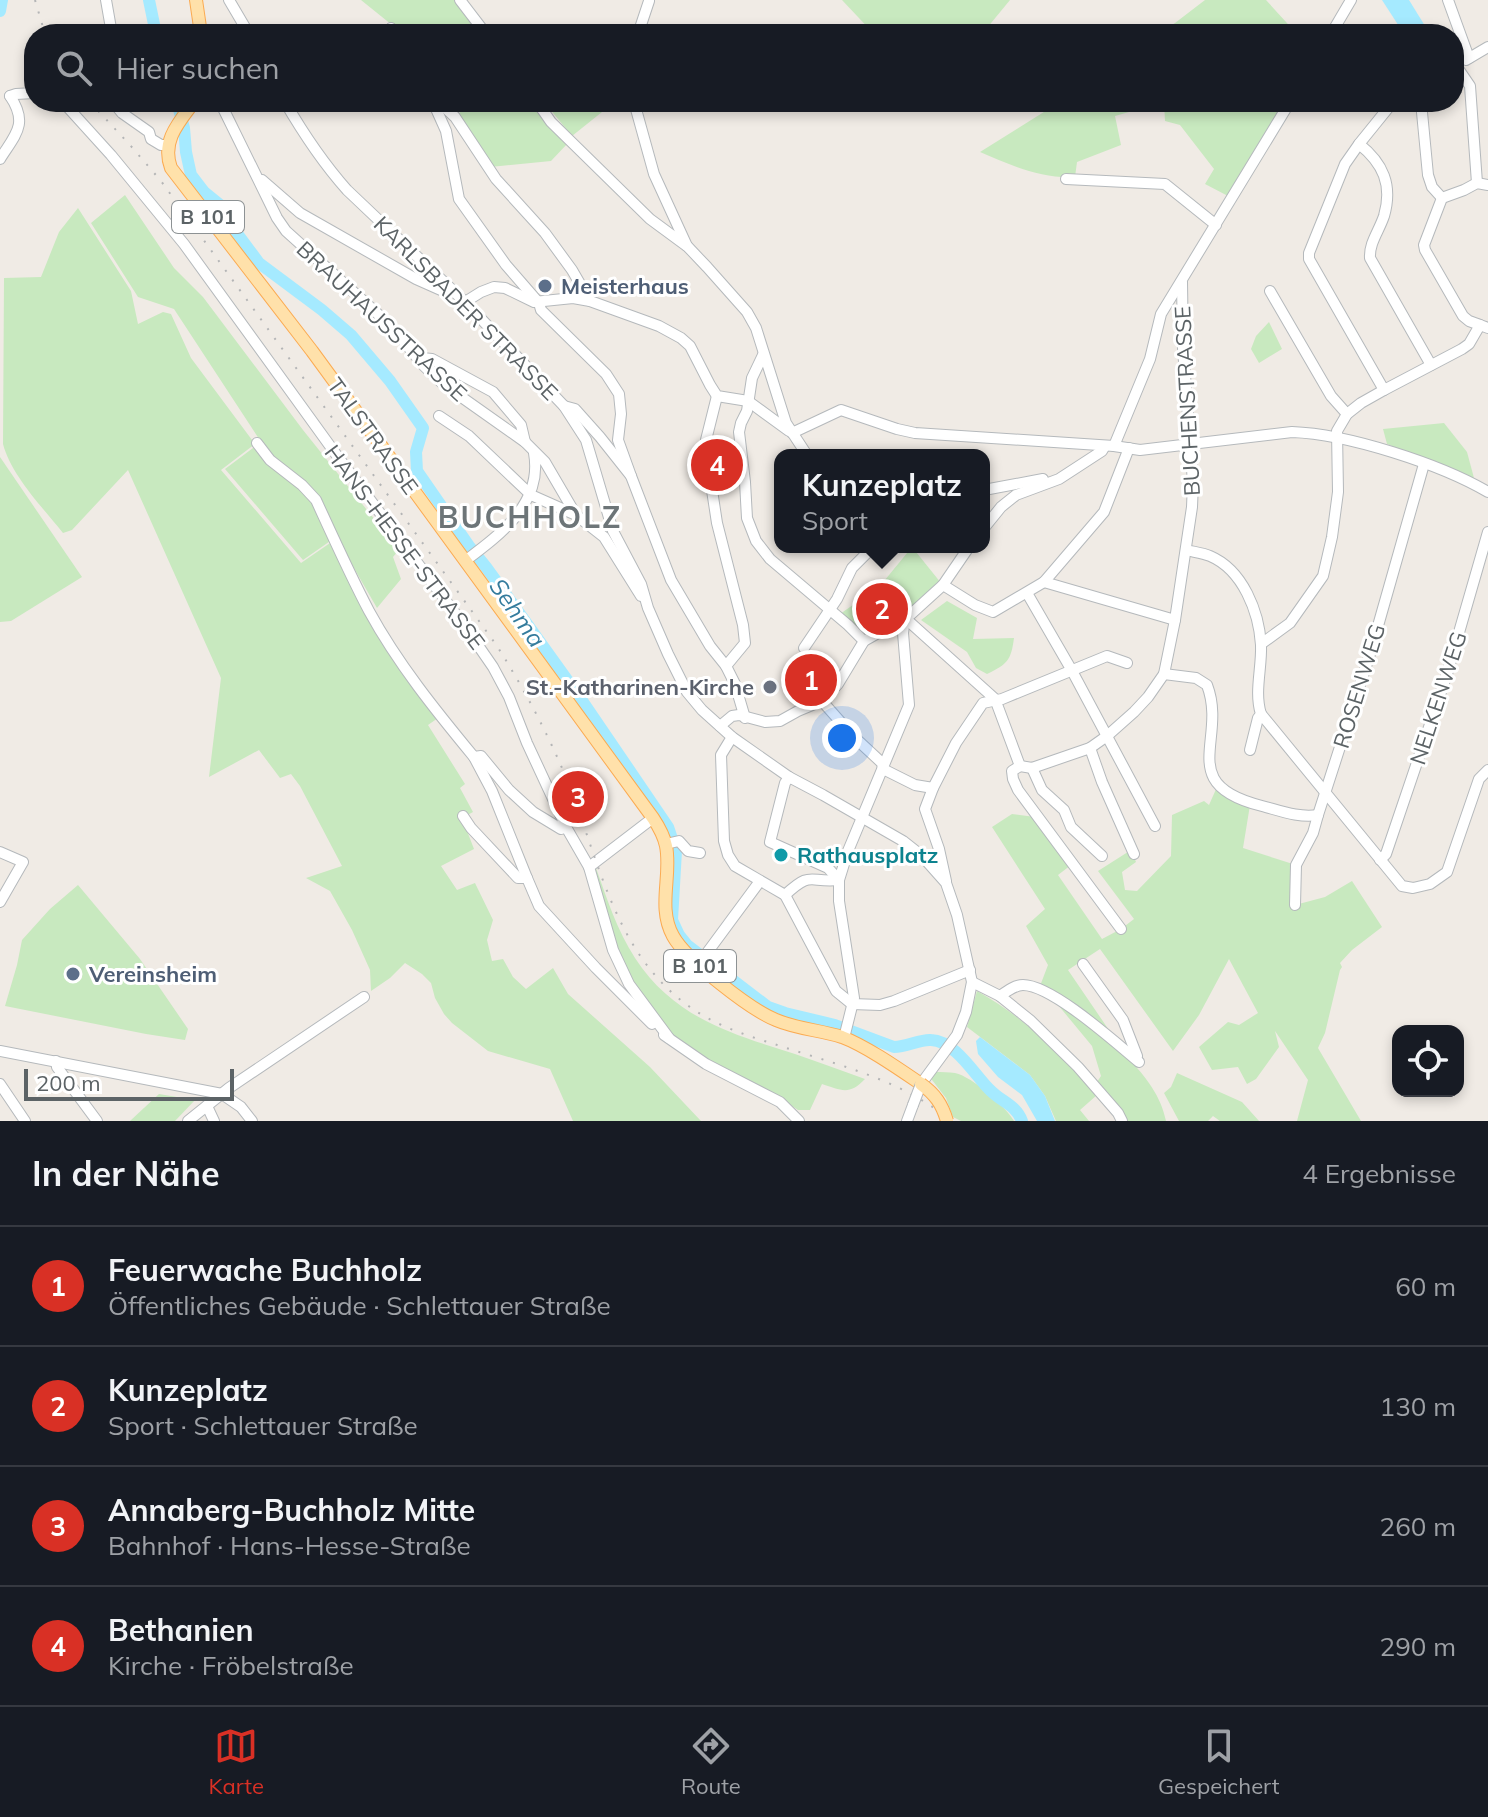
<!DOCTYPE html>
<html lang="de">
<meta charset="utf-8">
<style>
body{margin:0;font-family:Mulish,sans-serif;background:#242831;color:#f1f3f6}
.controls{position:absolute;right:24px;bottom:24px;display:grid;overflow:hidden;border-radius:16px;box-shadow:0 4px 12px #0003}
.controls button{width:72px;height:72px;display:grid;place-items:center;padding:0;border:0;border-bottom:2px solid #363941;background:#171b24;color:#f1f3f6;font:40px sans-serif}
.scale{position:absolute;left:24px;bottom:20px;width:210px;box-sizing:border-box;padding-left:8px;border:4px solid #5c6366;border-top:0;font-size:22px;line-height:28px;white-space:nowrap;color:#5c6366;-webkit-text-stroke:6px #fff;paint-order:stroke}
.you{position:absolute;left:842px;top:738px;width:28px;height:28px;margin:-20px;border:6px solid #fff;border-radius:50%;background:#1a73e8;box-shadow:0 0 0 12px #1a73e833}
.badge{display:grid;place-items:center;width:52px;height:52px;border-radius:50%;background:#d93025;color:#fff;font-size:26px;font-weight:700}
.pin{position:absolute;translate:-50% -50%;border:4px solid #fff;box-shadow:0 2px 8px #0006}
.popup{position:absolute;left:774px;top:449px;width:216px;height:104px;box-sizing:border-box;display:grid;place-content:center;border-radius:16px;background:#171b24;filter:drop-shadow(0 2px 6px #0005);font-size:26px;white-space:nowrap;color:#9ea1a6}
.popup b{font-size:30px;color:#f1f3f6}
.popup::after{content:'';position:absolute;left:50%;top:100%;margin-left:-16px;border:16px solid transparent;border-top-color:#171b24}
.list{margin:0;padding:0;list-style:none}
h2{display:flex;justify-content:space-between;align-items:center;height:104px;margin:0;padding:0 32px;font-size:34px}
h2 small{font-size:26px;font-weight:400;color:#9ea1a6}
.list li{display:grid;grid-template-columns:52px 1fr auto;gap:24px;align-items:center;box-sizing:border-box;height:120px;padding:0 32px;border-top:2px solid #363941}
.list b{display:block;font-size:30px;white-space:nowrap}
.list p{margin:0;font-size:26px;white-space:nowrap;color:#9ea1a6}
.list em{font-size:26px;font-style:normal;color:#9ea1a6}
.icon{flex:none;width:44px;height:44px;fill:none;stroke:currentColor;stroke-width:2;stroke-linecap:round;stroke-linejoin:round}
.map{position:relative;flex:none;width:1488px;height:1121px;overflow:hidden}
.search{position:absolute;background:#171b24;box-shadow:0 4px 12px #0003;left:24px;right:24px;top:24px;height:88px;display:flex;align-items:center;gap:20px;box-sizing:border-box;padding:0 28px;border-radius:32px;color:#9ea1a6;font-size:30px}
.sheet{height:584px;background:#171b24}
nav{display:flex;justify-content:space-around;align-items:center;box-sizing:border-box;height:112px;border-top:2px solid #363941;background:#171b24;font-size:22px;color:#9ea1a6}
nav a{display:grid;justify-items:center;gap:4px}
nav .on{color:#d93025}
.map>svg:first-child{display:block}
</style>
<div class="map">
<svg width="1488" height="1121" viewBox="0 0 1488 1121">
<rect width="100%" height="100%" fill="#f0ebe5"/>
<g fill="#c8e9bf">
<polygon points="361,0 456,0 482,34 398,34 392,25"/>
<polygon points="842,0 1010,0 982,34 874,34"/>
<polygon points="1205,0 1266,0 1297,34 1157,34 1175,23"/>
<polygon points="460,102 532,102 568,143 551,161 490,167 456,115 465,109"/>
<polygon points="544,102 595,102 602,112 572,136"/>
<path d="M1054 102H1284L1228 196 1205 184 1214 169 1180 125 1165 121 1164 102 1115 116 1121 145 1077 162 1075 177C1042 179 1010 165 980 152L1055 105Z"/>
<polygon points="125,195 174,268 203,297 303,430 399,550 393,557 401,579 377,608 336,537 303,560 225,469 261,442 174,309 138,297 91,223"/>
<path d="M78 208 131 291 138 324 163 312 171 314 191 358 255 444 221 470 301 563 333 541 374 624 438 718 428 725 465 784 460 788 473 812 462 818 474 849 441 866 457 890 475 883 493 920 487 940 492 961 503 959 513 977 526 989 553 968 568 994 650 1067 701 1121H573L550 1069 488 1051 452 1023 444 1014 435 998 431 983 422 974 405 963 390 978 371 991 370 970 352 930 330 891 306 878 342 866 300 786 291 774 280 778 259 750 209 777 221 678 128 470 72 530 63 533C43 508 11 475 3 444L4 278 41 277 59 232Z"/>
<polygon points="1269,322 1282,349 1259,363 1251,349 1256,336"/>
<polygon points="1444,423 1467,452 1474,478 1387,444 1383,429"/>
<polygon points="0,457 82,577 11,621 0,622"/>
<polygon points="912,547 941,583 903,617 867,637 840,614 880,586"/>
<path d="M947 601 977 618 973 639 1014 638C1011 660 1008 664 987 674L976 668 967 652 921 620Z"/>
<path d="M1217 787 1250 805 1243 848 1296 865 1295 905 1325 897 1352 881 1382 927 1352 950 1340 963 1342 967 1340 970 1325 1033 1318 1048 1361 1121H1297L1308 1080 1275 1031 1279 1047 1256 1079 1247 1084 1238 1067 1212 1070 1199 1047 1228 1022 1239 1025 1258 1013 1229 959 1199 1015 1173 1051 1100 949 1068 970 1128 1058C1146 1077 1161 1096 1166 1121H1126L1097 1082 1101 1076 1092 1046 1044 988 1040 986 1048 965 1026 926 1045 909 992 827 1012 814 1035 817 1071 865 1058 875 1102 939 1121 929 1134 919 1098 871 1131 850 1136 862 1122 872 1125 890 1137 891 1171 856 1172 815 1204 801 1209 805Z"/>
<path d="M596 868C607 899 617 930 635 958 674 1018 732 1034 795 1054 819 1062 842 1071 865 1079 849 1096 841 1090 822 1084L810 1110H798L780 1098 720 1067 691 1049 670 1034 626 970 611 933 593 870Z"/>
<polygon points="78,885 140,959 188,1029 185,1040 146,1034 5,1006 17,965 22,940 50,909"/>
<path d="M977 991C1024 1017 1062 1054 1097 1095L1080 1110 1089 1121H1056L1045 1096 1030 1075 967 1027Z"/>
<path d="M935 1072C942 1072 949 1072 955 1073 973 1077 1005 1106 1014 1121H961L953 1117 946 1098 929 1076Z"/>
<polygon points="1177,1073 1242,1102 1259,1121 1220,1121 1213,1116 1208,1121 1179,1121 1164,1093 1171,1087"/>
<polygon points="159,1094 195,1100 175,1121 130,1121"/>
</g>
<g fill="#a5eaff">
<polygon points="1382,0 1409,0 1430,34 1404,34"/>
<polygon points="980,1037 1030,1075 1045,1096 1055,1121 1037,1121 1022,1095 998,1077 978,1054 976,1041"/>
</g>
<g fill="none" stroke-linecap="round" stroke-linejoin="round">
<g stroke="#a5eaff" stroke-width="12">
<polyline points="149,0 156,34"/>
<polyline points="0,11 2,0"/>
<path d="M177 102 184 128 186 152 191 175 204 192 220 205 233 228 259 263 322 310 351 335 390 381 423 428 416 452 417 471 469 546 486 567 583 702 668 827 676 851 672 920 679 935 687 945 768 1007 785 1013 835 1025 894 1047C907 1047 920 1039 931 1040 956 1041 975 1076 991 1091 1002 1102 1016 1105 1022 1121"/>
</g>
<defs>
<g id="minor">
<polyline points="106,0 112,34"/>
<polyline points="229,0 249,34"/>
<polyline points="460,0 486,34"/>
<polyline points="1448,0 1469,58"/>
<polyline points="391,28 395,34"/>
<polyline points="638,34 649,1"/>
<polyline points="1331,34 1351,0"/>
<polyline points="1466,60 1488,47"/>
<polyline points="1457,67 1470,86 1477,183"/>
<polyline points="10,96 16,94 34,93"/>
<polyline points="63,102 111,155 184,244 338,457 464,625 493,667 509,697 527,743 566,827 589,867 613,950 629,984 669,1038"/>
<polyline points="113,102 122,113 149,132 151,139 161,145 168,145"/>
<polyline points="220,102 277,218 286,231 390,325 424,366 443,384 525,442 545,462 576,515"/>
<path d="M285 102C303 133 323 163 347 190L465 302 564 406 586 440 613 531 641 584 648 608 668 654 687 692 702 710 732 737 789 777 823 795 903 841 922 856 946 883 957 915 972 982 966 1012 957 1035 921 1084"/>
<polyline points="433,102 446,131 459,199 506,265 539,303 541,310 606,374 619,394 621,414 618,440 631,476"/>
<polyline points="439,102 455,117 496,179 545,233 572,270 590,301"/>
<polyline points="537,102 551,122 650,219 688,247 707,267 747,312 756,328 786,423 807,455"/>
<polyline points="634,102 654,174 687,246"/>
<polyline points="1421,102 1428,175 1432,187 1442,198"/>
<path d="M1359 144C1383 163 1393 185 1384 216 1379 231 1369 243 1370 258L1431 365"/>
<path d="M0 159C15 135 29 124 10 96"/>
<polyline points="1066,179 1165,184 1216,225"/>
<polyline points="262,180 300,213 416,279 443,291 455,292"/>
<polyline points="1442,198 1424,245 1425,250 1463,316 1469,321 1480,325"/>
<polyline points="1442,198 1464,190 1477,183 1488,185"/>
<polyline points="1270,291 1331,396 1347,414"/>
<polyline points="465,302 481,292 494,287 505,288 534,302 573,298 590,301 659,326 681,338 690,346 710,385 717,396 748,401 789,431"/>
<polyline points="763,355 752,378 747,411 741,423 739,432 745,482 747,518 756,541 770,559 848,625 864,641"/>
<polyline points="419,360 422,358 432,359 493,392 521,425 525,442"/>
<polyline points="1384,390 1309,259 1309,253 1345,164 1359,144 1393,102"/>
<polyline points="717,396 706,440 708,464 717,523 743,625 745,643 726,666"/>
<polyline points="564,406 575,409 600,437 631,476 671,580 710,646 726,666 735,684 745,718"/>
<polyline points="439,416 469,436 531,495 576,515 604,537 641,596"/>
<path d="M792 433 841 410 897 429 915 433 1114 446 1140 450 1292 432C1348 434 1440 464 1488 492"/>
<path d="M257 443 270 460 302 485 316 500C333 537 350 575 369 611 398 664 436 711 474 757L481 756 509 790 533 812 561 829 566 827"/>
<polyline points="1114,446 1150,359 1161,314 1290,102"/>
<polyline points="984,490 1043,479"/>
<polyline points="984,528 1001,507 1016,495 1059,479 1102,451 1105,446"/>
<path d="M1186 550C1194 552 1203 553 1210 556 1243 570 1259 612 1261 645 1262 668 1254 692 1261 714L1258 718 1250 750"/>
<path d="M465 561C501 534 543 503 534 453"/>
<polyline points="1044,582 1175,620"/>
<polyline points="943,585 975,605 993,612 1044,582 1104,512 1129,448"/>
<polyline points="1027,593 1071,669 1155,826"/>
<polyline points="905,618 995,699 1020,766"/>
<polyline points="1261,644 1290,623 1323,576 1332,537 1338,492 1337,431 1347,414 1361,403 1384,390 1462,349 1469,344 1480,325 1488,328"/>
<polyline points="804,648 837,599 852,568 873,547"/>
<path d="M1164 674 1196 678 1207 685C1228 740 1174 784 1262 806 1281 811 1299 818 1318 815"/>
<polyline points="822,701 853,736 882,763 883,769 915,785 933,788"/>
<polyline points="1261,714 1402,886 1413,888 1430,884 1447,872 1479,779 1488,770"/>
<polyline points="720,726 732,716 739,715 765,722 780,721 798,711 822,701 838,684 864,641 910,615 943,585 969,547"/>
<polyline points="732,737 721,755 724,841 728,855 735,866 785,895 836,991 852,1004 880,1005 894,1001 970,970"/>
<polyline points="1090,748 1102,782 1134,854"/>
<polyline points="474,757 492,791 527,878"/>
<polyline points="1020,766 1032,768 1090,748 1107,736 1134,712 1148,697 1164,674 1175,620 1192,507 1193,483 1183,348 1182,282"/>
<polyline points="1020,766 1012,771 1013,779 1018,790 1121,929"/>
<polyline points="1032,768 1042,790 1064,810 1071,827 1102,856"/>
<polyline points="789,777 785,783 770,842 828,868 839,880"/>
<polyline points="463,816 471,828 518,878 527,878 539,906 596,968 652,1024"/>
<polyline points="666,844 679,841 688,851 700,853"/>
<polyline points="0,852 23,862 0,902"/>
<polyline points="1380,860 1386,854 1447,674 1488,532"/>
<polyline points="589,867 653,818"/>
<polyline points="946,881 939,849 925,809 933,788 956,743 983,703 1002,699 1107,656 1127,663"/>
<path d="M785 895C812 870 808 883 839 880"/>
<polyline points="1295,905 1296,865 1313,833 1318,815 1370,654 1424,464"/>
<polyline points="1083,964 1123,1020 1137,1056"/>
<polyline points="698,965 760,881"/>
<polyline points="972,982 1000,996 1031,1021 1078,1067 1118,1113 1122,1121"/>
<path d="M1000 996C1007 991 1015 985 1023 985 1052 985 1116 1043 1139 1062"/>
<polyline points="664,1035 706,1064 780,1102 799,1121"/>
<polyline points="844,1038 854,998 839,901 839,880 848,851 909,705 903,633 905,618"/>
<polyline points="0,1051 222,1094 241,1107 252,1121"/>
<polyline points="56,1061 57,1067 97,1121"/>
<polyline points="0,1084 25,1121"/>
<polyline points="207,1106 214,1121"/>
<polyline points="188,1121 229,1088 364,997"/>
<polyline points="907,1121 913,1105"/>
</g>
<g id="major">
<polyline points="196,0 201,34"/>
<path d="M194 102C179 122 161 141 171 168L312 351 653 818C659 827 664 836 666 846 672 876 657 907 673 936 686 960 751 1010 776 1020 797 1029 820 1030 842 1037 866 1046 899 1069 921 1084"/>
</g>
</defs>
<use href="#minor" stroke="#b5b9bc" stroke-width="12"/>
<use href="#major" stroke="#fbab52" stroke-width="14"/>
<use href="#minor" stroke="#fff" stroke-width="10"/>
<use href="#major" stroke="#ffe1aa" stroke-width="12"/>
<g stroke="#b4b5b6" stroke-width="2" stroke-dasharray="2 10" stroke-linecap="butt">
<polyline points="35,0 45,34"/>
<path d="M90 102 130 145 161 181 497 646C523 687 546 730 565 775 599 857 613 953 690 1007 715 1025 745 1035 774 1044 834 1064 902 1079 951 1121"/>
</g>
<defs>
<polyline id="minor-bridge" points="913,1105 921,1084"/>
<path id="major-bridge" d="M921 1084C935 1094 942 1104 947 1121"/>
</defs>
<use href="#minor-bridge" stroke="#b5b9bc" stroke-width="12" stroke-linecap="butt"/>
<use href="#major-bridge" stroke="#fbab52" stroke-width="14" stroke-linecap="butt"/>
<use href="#minor-bridge" stroke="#fff" stroke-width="10"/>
<use href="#major-bridge" stroke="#ffe1aa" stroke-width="12"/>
</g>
<g fill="#5c6f8a" stroke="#fff" stroke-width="3">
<circle cx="545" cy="286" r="8"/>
<circle cx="73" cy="974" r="8"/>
</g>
<circle fill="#6b7280" stroke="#fff" stroke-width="3" cx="770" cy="687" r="8"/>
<circle fill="#0f9aa8" stroke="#fff" stroke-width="3" cx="781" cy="855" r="8"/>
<g text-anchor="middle" stroke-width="6" stroke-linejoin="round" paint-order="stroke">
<g fill="#fff" stroke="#8d9294" stroke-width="2">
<rect x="172" y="201" width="72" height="32" rx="6"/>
<rect x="664" y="950" width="72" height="32" rx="6"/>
</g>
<g font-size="20" font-weight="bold" fill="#5c6366">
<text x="208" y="224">B 101</text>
<text x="700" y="973">B 101</text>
</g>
<g font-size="22" font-weight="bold" fill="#4e5e75" stroke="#fff" text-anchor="start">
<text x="561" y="294">Meisterhaus</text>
<text x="89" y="982">Vereinsheim</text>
</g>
<g font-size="22" fill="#5c6366" stroke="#fff">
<text transform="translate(466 308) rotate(45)" y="8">KARLSBADER STRASSE</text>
<text transform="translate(382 321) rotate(43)" y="8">BRAUHAUSSTRASSE</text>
<text transform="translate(1187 401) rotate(-93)" y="8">BUCHENSTRASSE</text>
<text transform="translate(373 436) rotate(54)" y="8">TALSTRASSE</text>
<text transform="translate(405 547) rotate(53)" y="8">HANS-HESSE-STRASSE</text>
<text transform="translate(1359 686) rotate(-73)" y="8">ROSENWEG</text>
<text transform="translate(1438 698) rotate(-72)" y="8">NELKENWEG</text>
</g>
<g font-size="22" font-weight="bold" fill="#5b616d" stroke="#fff" text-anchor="end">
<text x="754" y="695">St.-Katharinen-Kirche</text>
</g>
<g font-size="22" font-weight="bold" fill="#0d838f" stroke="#fff" text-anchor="start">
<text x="797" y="863">Rathausplatz</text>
</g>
<g font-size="24" font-style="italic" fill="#347c9d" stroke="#fff">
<text transform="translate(517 613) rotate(55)" y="8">Sehma</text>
</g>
<g font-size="30" font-weight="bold" letter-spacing="2" fill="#6d7578" stroke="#fff">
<text x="530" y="528">BUCHHOLZ</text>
</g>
</g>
</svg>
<div class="controls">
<button><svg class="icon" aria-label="locate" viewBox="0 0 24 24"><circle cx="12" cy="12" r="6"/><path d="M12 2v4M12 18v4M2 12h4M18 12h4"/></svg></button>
</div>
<div class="scale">200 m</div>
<div class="you"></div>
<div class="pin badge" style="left:811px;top:680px">1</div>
<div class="pin badge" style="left:882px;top:609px">2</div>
<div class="popup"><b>Kunzeplatz</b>Sport</div>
<div class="pin badge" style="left:578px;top:797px">3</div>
<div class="pin badge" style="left:717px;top:465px">4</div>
<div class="search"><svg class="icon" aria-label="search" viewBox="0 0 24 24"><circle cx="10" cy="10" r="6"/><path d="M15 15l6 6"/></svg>Hier suchen</div>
</div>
<section class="sheet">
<h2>In der Nähe<small>4 Ergebnisse</small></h2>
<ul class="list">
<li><span class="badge">1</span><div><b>Feuerwache Buchholz</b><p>Öffentliches Gebäude · Schlettauer Straße</p></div><em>60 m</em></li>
<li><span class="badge">2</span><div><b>Kunzeplatz</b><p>Sport · Schlettauer Straße</p></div><em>130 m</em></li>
<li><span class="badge">3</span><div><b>Annaberg-Buchholz Mitte</b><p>Bahnhof · Hans-Hesse-Straße</p></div><em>260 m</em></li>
<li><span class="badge">4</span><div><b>Bethanien</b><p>Kirche · Fröbelstraße</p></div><em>290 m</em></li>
</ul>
</section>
<nav>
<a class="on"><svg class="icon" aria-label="map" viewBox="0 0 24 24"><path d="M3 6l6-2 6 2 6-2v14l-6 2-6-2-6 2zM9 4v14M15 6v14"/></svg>Karte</a>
<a><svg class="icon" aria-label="directions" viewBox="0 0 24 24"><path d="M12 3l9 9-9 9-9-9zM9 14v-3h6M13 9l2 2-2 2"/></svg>Route</a>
<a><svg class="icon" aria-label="saved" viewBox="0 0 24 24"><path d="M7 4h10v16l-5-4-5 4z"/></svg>Gespeichert</a>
</nav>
